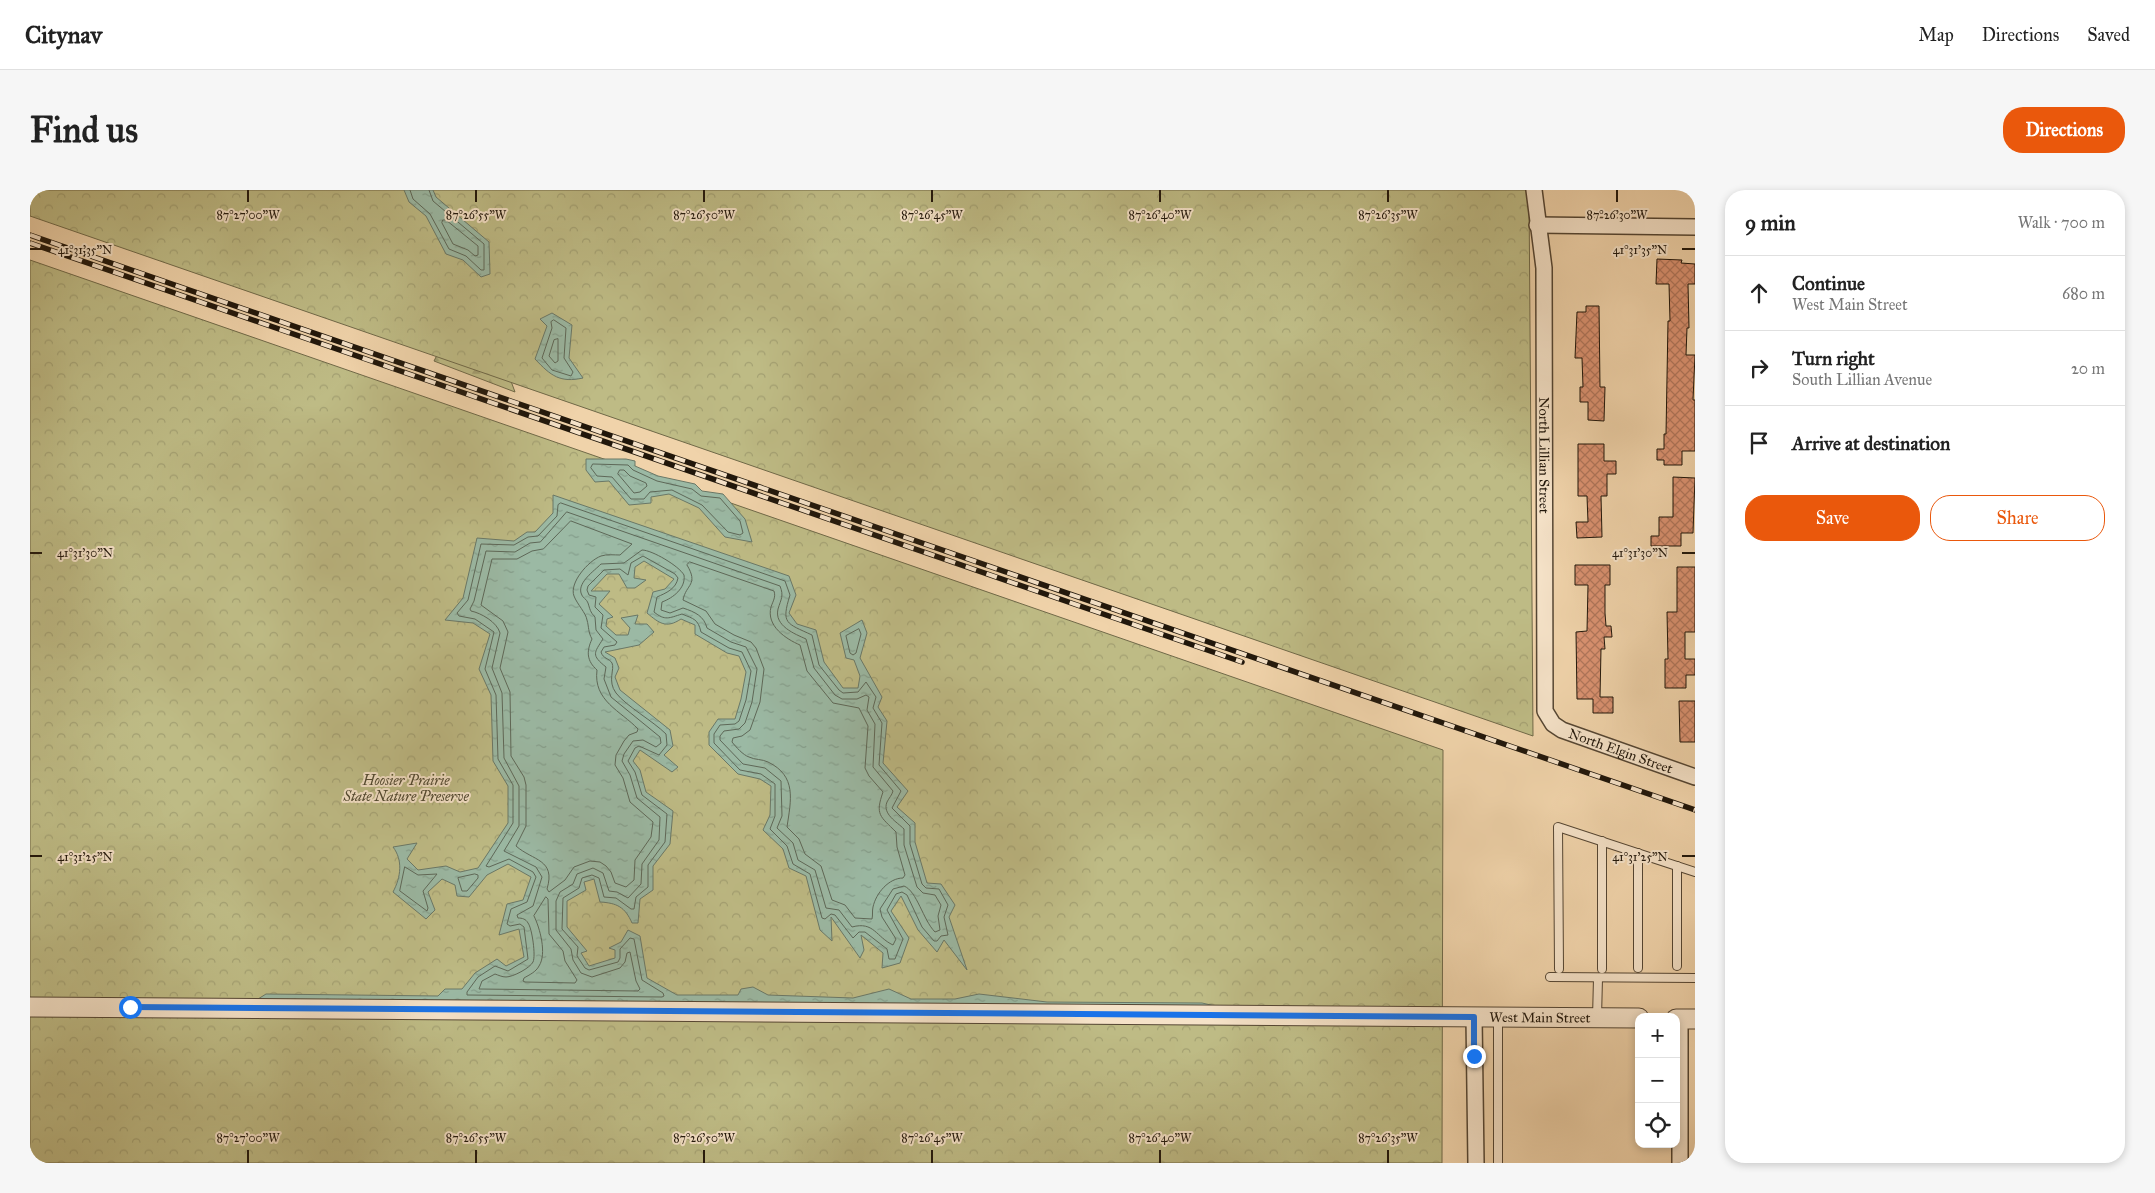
<!DOCTYPE html>
<meta charset="utf-8">
<style>
body{margin:0;font-family:"IM FELL Great Primer",serif;background:#f6f6f6;color:#222}
.controls{position:absolute;right:15px;bottom:15px;display:grid;overflow:hidden;border-radius:10px;box-shadow:0 2px 8px #0003}
.controls button{width:45px;height:45px;display:grid;place-items:center;padding:0;border:0;border-bottom:1px solid #e0e0e0;background:#fff;color:#222;font:25px sans-serif}
.stop{position:absolute;width:15px;height:15px;margin:-11px;border:4px solid #1a73e8;border-radius:50%;background:#fff}
.stop.end{background:#1a73e8;border-color:#fff;box-shadow:0 1px 5px #0008}
.list{margin:0;padding:0;list-style:none}
h2{display:flex;justify-content:space-between;align-items:center;height:65px;margin:0;padding:0 20px;font-size:21px}
h2 small{font-size:16px;font-weight:400;color:#767676}
.list li{display:grid;grid-template-columns:32px 1fr auto;gap:15px;align-items:center;box-sizing:border-box;height:75px;padding:0 20px;border-top:1px solid #e0e0e0}
.list b{display:block;font-size:19px;white-space:nowrap}
.list p{margin:0;font-size:16px;white-space:nowrap;color:#767676}
.list em{font-size:16px;font-style:normal;color:#767676}
.actions{display:flex;gap:10px;padding:15px 20px}
.actions a{flex:1;padding:11px 0;border:1px solid #ea580c;border-radius:20px;text-align:center;font-size:18px;color:#ea580c}
.actions .main{background:#ea580c;color:#fff}
.icon{flex:none;width:28px;height:28px;fill:none;stroke:currentColor;stroke-width:2;stroke-linecap:round;stroke-linejoin:round}
.map{position:relative;flex:none;width:1665px;height:973px;overflow:hidden;border-radius:20px}
header{display:flex;align-items:center;gap:30px;box-sizing:border-box;height:70px;padding:0 25px;background:#fff;border-bottom:1px solid #e0e0e0}
header strong{font-size:24px}
nav{display:flex;gap:28px;margin-inline-start:auto;font-size:18px}
.intro{display:flex;align-items:center;justify-content:space-between;box-sizing:border-box;height:120px;padding:0 30px}
h1{margin:0;font-size:35px}
.button{padding:12px 22px;border-radius:20px;background:#ea580c;color:#fff;font-size:18px;font-weight:700}
main{display:flex;gap:30px;padding:0 30px}
aside{flex:1;background:#fff;border-radius:20px;box-shadow:0 2px 8px #0003}
.map>svg:first-child{display:block}
</style>
<header>
<strong>Citynav</strong>
<nav><a>Map</a><a>Directions</a><a>Saved</a></nav>
</header>
<div class="intro"><h1>Find us</h1><a class="button">Directions</a></div>
<main>
<div class="map">
<svg width="1665" height="973" viewBox="0 0 1665 973">
<defs>
<pattern id="forest-firs" width="22" height="20" patternUnits="userSpaceOnUse" patternTransform="scale(1.25)"><rect width="22" height="20" fill="#bebb85"/><path d="M5 1l3.5 6h-7zM16 11l3.5 6h-7z" fill="#a3a072"/></pattern>
<pattern id="park-crowns" width="20" height="18" patternUnits="userSpaceOnUse" patternTransform="scale(1.25)"><rect width="20" height="18" fill="#bebb85"/><path d="M2 6a3 3 0 1 1 6 0M12 15a3 3 0 1 1 6 0" fill="none" stroke="#a3a072"/></pattern>
<pattern id="water-ripples" width="26" height="14" patternUnits="userSpaceOnUse" patternTransform="scale(1.25)"><rect width="26" height="14" fill="#9bb9a4"/><path d="M2 4q2-2 4 0t4 0M15 11q2-2 4 0t4 0" fill="none" stroke="#859e8c"/></pattern>
<pattern id="building-cross-hatch" width="8" height="8" patternUnits="userSpaceOnUse" patternTransform="scale(1.25)"><rect width="8" height="8" fill="#da9271"/><path d="M0 0l8 8M0 8l8-8" fill="none" stroke="#b0765b"/></pattern>
</defs>
<rect width="100%" height="100%" fill="#f0d3aa"/>
<filter id="stains"><feTurbulence type="fractalNoise" baseFrequency=".004" numOctaves="4"/><feColorMatrix values="0 0 0 0 .2 0 0 0 0 .09 0 0 0 0 .02 0 0 0 .5 -.17"/></filter>
<radialGradient id="worn" r=".72"><stop offset=".6" stop-color="#630" stop-opacity="0"/><stop offset="1" stop-color="#630" stop-opacity=".3"/></radialGradient>
<polygon fill="url(#forest-firs)" stroke="#706948" points="427,125 475,175 485,202 404,171"/>
<g fill="url(#park-crowns)" stroke="#706948">
<polygon points="0,0 1499,0 1503,546 0,26"/>
<polygon points="0,70 1413,560 1412,973 0,973"/>
</g>
<g fill="url(#water-ripples)" stroke="#6a7867">
<polygon points="374,0 403,0 406,7 459,52 460,84 451,87 433,70 416,64 396,26 379,12"/>
<path d="M522 123 542 135 539 168 553 188C530 193 521 186 505 169L517 136 510 129Z"/>
<polygon points="556,269 596,269 605,271 605,276 628,286 665,294 672,301 693,304 715,329 722,352 695,347 669,318 639,304 621,307 621,313 599,315 579,291 565,292 556,280"/>
<path d="M523 305 759 386 766 405 759 423 767 434 786 440 794 472 813 498H828L830 486 824 470 816 468 810 443 832 430 837 443 830 468 852 507 848 517 857 531 853 573 878 601 867 617 885 633V652L897 693 911 694 925 715 919 727 937 780 914 750 907 762 888 740 871 706 861 721 879 748 870 773 852 778 853 763 831 745 834 760 830 768 801 727 802 751 790 740 776 686 759 678 753 659 733 640 740 625 741 596 730 589 708 584 679 555V542L688 529H705L711 509 716 482 709 466 697 463 665 444V435L651 429C636 439 629 433 617 423L623 402 635 399 644 389 614 371 605 377 604 388 616 390 605 398H597L589 384H577L561 401H580L569 414 583 427 577 429 576 436 586 445H598L600 438 591 428 608 425 605 434H617L624 442 609 455 575 462 585 468 589 478 585 487 590 500 640 540 643 556 634 565 648 577 642 582 610 560 603 571 610 580 616 602 643 621 640 654 623 676V700L610 709 608 733H602C595 717 587 713 570 712L564 689 554 692 556 700 537 711V737L557 761 551 763 559 776 585 768V760L579 758 591 752 598 740 610 746 617 788 647 805H708L711 799 723 797 738 805 823 808 859 799 881 809H925L949 804 1017 812 1172 813 1190 817 228 809 236 804 408 806 415 799H432L445 783 467 769 476 776 494 767 489 739 469 745 477 714 493 710 501 687 478 674 457 685 439 707 427 706 425 695 412 689 398 702 405 720 396 729 363 702C371 687 373 670 363 657L387 653 377 669 388 680 416 676 430 682 448 678 478 633V596L463 571 461 505 449 479 460 444 443 433 415 430 433 408 447 348 484 351 497 342H505L523 323Z"/>
</g>
<g fill="none" stroke-linecap="round" stroke-linejoin="round">
<g stroke="#5e6858" stroke-width="1">
<polyline points="380,0 383,9 400,24 419,59 436,66 451,80 454,80 454,54 403,11 399,0"/>
<polygon points="413,30 416,30 448,56 448,65 445,66 438,60 423,54 412,33"/>
<polygon points="524,130 536,138 534,168 543,182 541,186 522,180 512,168 522,138 521,132"/>
<polygon points="528,149 528,171 525,173 519,166 524,150"/>
<polygon points="563,274 598,275 603,280 627,291 662,299 671,306 690,308 710,331 713,343 710,345 698,342 672,315 642,300 620,302 614,309 601,309 582,287 567,286 561,278"/>
<polygon points="590,280 594,280 600,286 616,293 617,296 610,302 604,303 588,284"/>
<path d="M531 313 755 391 760 405C751 434 756 433 782 445L789 475 809 500 813 503 828 502 836 492 846 507 843 518 852 533 849 575 871 601 862 618 880 636V654L892 694 896 698 909 699 918 715 914 727 918 745 911 746 907 751H904L892 737 877 705 872 702 866 704 857 720 873 749 865 769H859L857 759 835 742H829L823 748 805 725 801 724 795 729 792 728 780 684 763 674 757 656 740 639 745 626V594L731 584 710 580 684 553V544L690 535 705 534 709 531 716 510 721 481 712 462 699 458 671 442C668 429 664 429 652 424 639 428 635 431 624 422L627 407C636 403 646 399 648 388L645 384 613 366 601 373 598 385 590 379 574 380 558 396 557 400 559 405 566 407 565 417 573 425 571 438 587 452 585 455 574 457 571 462C573 469 579 468 582 473 585 479 577 491 586 503 596 516 623 531 636 544L637 555 629 565 609 556 605 558 598 571 605 582 612 605 637 624 635 652 618 675V697L606 707 604 719H601L586 708 574 707 569 688 562 685 552 688 549 698 533 708 532 739 548 757 547 766 555 778 559 780 588 772 590 768V759L600 748 604 749 612 790 633 803 634 806 632 807 437 805V802L448 787 465 776 478 781 498 769 494 737 490 734 480 736 477 734 481 719 497 712 506 687 503 682 479 669 459 677 456 676 483 633V595L468 569 466 505 455 479 464 442 445 429 429 426 427 423 438 410 451 354 484 355 498 347 508 346 527 326 528 315Z"/>
<path d="M537 322 750 396C754 406 751 409 748 419 744 436 765 444 776 449L784 478 805 505 812 509H827L836 505 839 507 837 520 845 534 843 577 863 601C862 605 859 608 857 612 852 624 867 632 874 639V655L887 697 893 703 905 705 911 715 908 726 910 740 905 742C893 730 887 701 874 696L863 699 850 719 852 727 866 749 863 755C846 747 844 731 822 737L809 720 796 718 785 680 768 670 763 653 747 638 752 626 751 591 735 578 713 574 690 550V546L694 541 709 539 715 533 722 512 727 479 716 457 701 452 677 438C674 426 665 422 653 418L640 423 631 420 632 412C643 408 656 398 654 385 649 376 622 360 612 360L594 373 571 374C564 381 548 392 551 403 552 408 557 409 558 413 560 419 560 422 565 427L566 440 573 449C564 463 561 465 576 477L574 489 581 507 630 547 631 553 626 557 613 550 603 551 594 564 592 571 600 585 607 608 630 627 629 650 612 674 611 694 598 708 587 702 579 701 573 683 563 678 547 684 543 694 530 702 526 711V740L541 759 543 770 551 783 562 787 590 778 595 772 597 763 600 762 606 791 610 799 608 801 449 799 452 791 465 784C468 785 472 787 476 787 483 787 500 778 503 772 506 766 502 738 498 733 496 729 492 728 488 728L487 725 503 716 512 687 506 677 474 661 489 636V596L474 568 472 503 462 478 470 443C467 432 451 423 441 421L440 419 444 411 456 361 485 362 500 353 510 352Z"/>
<path d="M541 331 602 354 590 365C584 365 577 364 571 366 558 371 539 393 544 406 547 414 556 423 557 430 559 437 558 442 562 449 556 462 557 471 567 480 563 511 591 521 608 539L607 542 599 545 594 551 586 565 585 575 593 588 600 612 623 632 621 647 605 670 604 690 596 697 585 693 581 682 576 676 570 672 560 671 544 677 535 690 519 702 517 699C526 669 503 671 486 656L496 636V595L494 587 481 566 480 502 470 478 478 442 473 431 451 415 462 369H487L502 361 513 359Z"/>
<path d="M660 372 744 401C746 407 743 411 741 417 736 436 756 449 770 455L777 481 803 513 829 518 838 536 835 578 839 586 853 602C845 625 850 626 866 642L867 657 875 685 873 688C859 688 846 703 843 717 842 721 843 725 842 729L825 728 815 715 802 710 791 676 775 664 769 649 757 637C761 610 767 586 738 572 732 569 725 570 719 567 713 565 706 557 702 552L703 548 712 546 720 540 730 512 734 479 726 458 721 452 704 445 685 434 676 421 653 410C656 394 669 395 657 375Z"/>
<polygon points="829,439 831,444 826,463 823,465 820,463 816,446"/>
<polygon points="375,677 388,685 407,684 393,701 398,718 397,721 370,701"/>
<polygon points="445,684 448,685 448,688 437,701 432,701 428,688"/>
<path d="M516 707 518 709 519 744 533 761 535 771 547 790 545 793 495 792 493 791 494 788C499 785 506 782 509 776 517 764 510 738 504 726Z"/>
</g>
</g>
<g fill="url(#building-cross-hatch)" stroke="#21170b">
<polygon points="1627,69 1652,70 1651,73 1665,74 1665,94 1658,94 1659,138 1657,138 1656,165 1665,165 1663,210 1665,210 1665,261 1652,261 1652,275 1634,275 1634,270 1627,270 1627,259 1634,259 1634,244 1636,244 1638,131 1640,131 1639,94 1626,94"/>
<polygon points="1556,116 1569,116 1570,197 1575,197 1574,231 1558,230 1558,212 1550,212 1550,197 1553,197 1552,168 1545,168 1547,122 1556,122"/>
<polygon points="1548,254 1574,254 1574,271 1586,271 1586,284 1577,284 1577,306 1571,306 1572,347 1547,348 1546,332 1558,332 1557,306 1548,306"/>
<polygon points="1643,287 1665,288 1663,343 1651,343 1651,356 1621,356 1621,346 1629,346 1629,327 1643,327"/>
<polygon points="1545,375 1580,375 1580,395 1575,395 1575,423 1576,436 1581,436 1582,447 1574,447 1575,459 1571,459 1570,507 1583,507 1583,523 1563,523 1563,509 1547,509 1546,442 1557,441 1558,395 1545,395"/>
<polygon points="1647,377 1665,377 1665,442 1655,442 1655,469 1665,469 1665,485 1656,485 1656,498 1635,498 1635,469 1638,469 1637,422 1647,422"/>
<polygon points="1649,511 1665,511 1665,552 1650,552"/>
</g>
<g fill="none" stroke-linecap="round" stroke-linejoin="round">
<defs>
<g id="service">
<polyline points="1572,651 1572,779"/>
<polyline points="1608,663 1608,778"/>
<polyline points="1647,676 1647,776"/>
<polyline points="1529,779 1528,637 1665,682"/>
<polyline points="1520,787 1665,788"/>
<polyline points="1567,828 1568,788"/>
<polyline points="1468,973 1468,827"/>
</g>
<g id="minor">
<path id="s1" d="M1504 0 1514 78 1515 521 1523 534 1532 540 1665 587"/>
<polyline points="1507,35 1665,37"/>
<polyline points="1444,827 1446,973"/>
<polyline points="1650,973 1650,829"/>
</g>
<g id="tertiary">
<path id="s2" d="M0 817 1609 828"/>
<polyline points="1646,829 1665,829"/>
</g>
</defs>
<use href="#service" stroke="#554633" stroke-width="10"/>
<use href="#minor" stroke="#554633" stroke-width="18"/>
<use href="#tertiary" stroke="#554633" stroke-width="21"/>
<use href="#service" stroke="#f5e2c8" stroke-width="8"/>
<use href="#minor" stroke="#f5e2c8" stroke-width="15"/>
<use href="#tertiary" stroke="#f5e2c8" stroke-width="19"/>
<defs>
<g id="rail">
<polyline points="0,45 1665,620"/>
<polyline points="0,53 1212,472"/>
</g>
</defs>
<use href="#rail" stroke="#21170b" stroke-width="5.5"/>
<use href="#rail" stroke="#f5e2c8" stroke-width="4" stroke-dasharray="11" stroke-linecap="butt"/>
</g>
<g fill="none" stroke-linecap="round" stroke-linejoin="round">
<polyline stroke="#1a73e8" stroke-width="6" points="100,817 1444,827 1444,866"/>
</g>
<path fill="none" stroke="#21170b" stroke-width="2" d="M218 0V12M446 0V12M674 0V12M902 0V12M1130 0V12M1358 0V12M1587 0V12M0 59H12M1652 59H1665M0 363H12M1652 363H1665M0 666H12M1652 666H1665M218 960V973M446 960V973M674 960V973M902 960V973M1130 960V973M1358 960V973"/>
<g text-anchor="middle" stroke-width="4" stroke-linejoin="round" paint-order="stroke">
<g font-size="14" fill="#21170b" stroke="#f5e2c8">
<text dy="5" stroke="none"><textPath href="#s1" startOffset="266">North Lillian Street</textPath></text>
<text dy="5" stroke="none"><textPath href="#s1" startOffset="610">North Elgin Street</textPath></text>
<text dy="5" stroke="none"><textPath href="#s2" startOffset="1510">West Main Street</textPath></text>
</g>
<g font-size="14" font-style="italic" fill="#504830" stroke="#f5e2c8">
<text x="376" y="595">Hoosier Prairie<tspan x="376" dy="16">State Nature Preserve</tspan></text>
</g>
</g>
<g font-size="12" text-anchor="middle" fill="#21170b" stroke="#f5e2c8" stroke-width="4" stroke-linejoin="round" paint-order="stroke">
<text x="218" y="29">87°27'00"W</text>
<text x="446" y="29">87°26'55"W</text>
<text x="674" y="29">87°26'50"W</text>
<text x="902" y="29">87°26'45"W</text>
<text x="1130" y="29">87°26'40"W</text>
<text x="1358" y="29">87°26'35"W</text>
<text x="1587" y="29">87°26'30"W</text>
<text x="55" y="64">41°31'35"N</text>
<text x="1610" y="64">41°31'35"N</text>
<text x="55" y="367">41°31'30"N</text>
<text x="1610" y="367">41°31'30"N</text>
<text x="55" y="671">41°31'25"N</text>
<text x="1610" y="671">41°31'25"N</text>
<text x="218" y="952">87°27'00"W</text>
<text x="446" y="952">87°26'55"W</text>
<text x="674" y="952">87°26'50"W</text>
<text x="902" y="952">87°26'45"W</text>
<text x="1130" y="952">87°26'40"W</text>
<text x="1358" y="952">87°26'35"W</text>
</g>
<rect width="100%" height="100%" filter="url(#stains)"/>
<rect width="100%" height="100%" fill="url(#worn)"/>
</svg>
<div class="controls">
<button>+</button>
<button>−</button>
<button><svg class="icon" aria-label="locate" viewBox="0 0 24 24"><circle cx="12" cy="12" r="6"/><path d="M12 2v4M12 18v4M2 12h4M18 12h4"/></svg></button>
</div>
<div class="stop" style="left:100px;top:817px"></div>
<div class="stop end" style="left:1444px;top:866px"></div>
</div>
<aside>
<h2>9 min<small>Walk · 700 m</small></h2>
<ul class="list">
<li><svg class="icon" aria-label="ahead" viewBox="0 0 24 24"><path d="M12 20V5M6 11l6-6 6 6"/></svg><div><b>Continue</b><p>West Main Street</p></div><em>680 m</em></li>
<li><svg class="icon" aria-label="right" viewBox="0 0 24 24"><path d="M7 20v-9h11M14 6l5 5-5 5"/></svg><div><b>Turn right</b><p>South Lillian Avenue</p></div><em>20 m</em></li>
<li><svg class="icon" aria-label="arrive" viewBox="0 0 24 24"><path d="M6 21V4h12l-3 4 3 4H6"/></svg><div><b>Arrive at destination</b></div></li>
</ul>
<div class="actions"><a class="main">Save</a><a>Share</a></div>
</aside>
</main>
